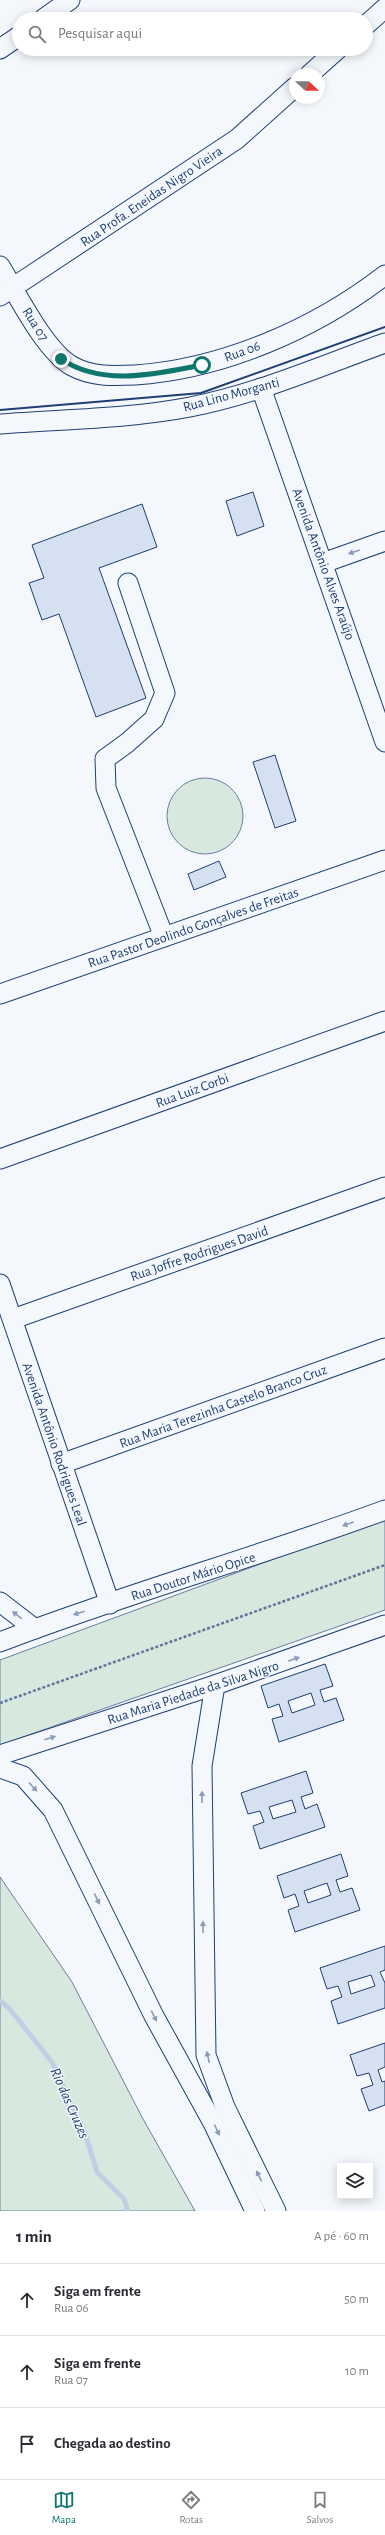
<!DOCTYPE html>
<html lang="pt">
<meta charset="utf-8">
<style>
body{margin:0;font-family:"Alegreya Sans",sans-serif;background:#f2f2f3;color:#2b2b33}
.controls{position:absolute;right:12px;bottom:12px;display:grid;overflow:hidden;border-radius:0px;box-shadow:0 2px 10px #0003}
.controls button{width:36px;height:36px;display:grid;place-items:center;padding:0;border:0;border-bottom:1px solid #e1e1e2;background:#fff;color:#2b2b33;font:20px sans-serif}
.compass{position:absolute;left:289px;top:68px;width:36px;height:36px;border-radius:50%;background:#fff;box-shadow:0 2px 10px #0003;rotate:111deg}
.stop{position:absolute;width:12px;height:12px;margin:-9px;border:3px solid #0f766e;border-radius:50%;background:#fff}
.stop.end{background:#0f766e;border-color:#fff;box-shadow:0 1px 4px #0008}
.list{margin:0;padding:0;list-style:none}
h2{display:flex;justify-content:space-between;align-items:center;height:52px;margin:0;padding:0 16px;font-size:17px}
h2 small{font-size:13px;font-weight:400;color:#7c7c81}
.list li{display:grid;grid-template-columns:26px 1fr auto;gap:12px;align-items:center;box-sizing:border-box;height:72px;padding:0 16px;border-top:1px solid #e1e1e2}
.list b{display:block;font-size:15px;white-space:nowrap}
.list p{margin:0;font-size:13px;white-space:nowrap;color:#7c7c81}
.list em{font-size:13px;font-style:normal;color:#7c7c81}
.icon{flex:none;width:22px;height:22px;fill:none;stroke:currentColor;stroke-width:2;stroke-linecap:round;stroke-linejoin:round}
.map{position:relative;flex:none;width:385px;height:2211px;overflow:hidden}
.search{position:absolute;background:#fff;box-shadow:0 2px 10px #0003;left:12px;right:12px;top:12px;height:44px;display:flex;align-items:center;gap:10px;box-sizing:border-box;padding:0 14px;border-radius:22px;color:#7c7c81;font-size:15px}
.sheet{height:268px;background:#fff}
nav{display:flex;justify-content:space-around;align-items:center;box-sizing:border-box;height:56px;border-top:1px solid #e1e1e2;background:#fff;font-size:11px;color:#7c7c81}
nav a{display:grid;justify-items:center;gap:2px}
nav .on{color:#0f766e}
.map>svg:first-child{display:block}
</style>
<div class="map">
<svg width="385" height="2211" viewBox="0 0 385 2211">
<rect width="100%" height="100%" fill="#f4f7fb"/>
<g fill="#d7e8df" stroke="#687fa3">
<circle cx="205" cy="816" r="38"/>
<polygon points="385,1518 385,1610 0,1745 0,1660"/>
<polygon points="0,1877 72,1982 143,2119 195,2211 0,2211"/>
</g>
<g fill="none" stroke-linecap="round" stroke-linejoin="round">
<polyline stroke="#bed0e5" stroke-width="5" points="0,2001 9,2008 52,2062 85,2133 97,2172 124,2199 128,2211"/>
</g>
<g fill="#d5e0f0" stroke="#1d3f73" fill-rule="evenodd">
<polygon points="253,492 264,526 237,536 226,501"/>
<polygon points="142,504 157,547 99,568 146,698 96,717 59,614 42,620 29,583 44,578 32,545"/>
<polygon points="275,755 296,821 275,828 253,762"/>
<polygon points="219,861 226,877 194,890 188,874"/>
<path d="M325 1664 333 1686 320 1690 324 1702 336 1698 344 1720 279 1742 272 1719 283 1716 279 1704 268 1708 261 1686ZM311 1693 315 1705 292 1713 288 1701Z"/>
<path d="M306 1771 313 1793 301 1797 305 1809 317 1804 325 1827 260 1849 253 1826 264 1822 260 1811 248 1814 241 1793ZM292 1800 296 1812 273 1819 269 1807Z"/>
<path d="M341 1854 348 1876 336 1880 340 1892 352 1888 360 1910 295 1932 288 1910 299 1906 295 1894 284 1898 277 1876ZM327 1883 331 1895 308 1903 304 1891Z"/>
<path d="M385 1946V1970L380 1972 385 1983V2008L338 2024 331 2001 342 1997 338 1986 327 1989 320 1968ZM371 1975 375 1986 351 1994 348 1982Z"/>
<polygon points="385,2043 385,2067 378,2070 382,2082 385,2081 385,2105 369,2111 361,2089 373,2085 369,2073 357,2076 350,2055"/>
</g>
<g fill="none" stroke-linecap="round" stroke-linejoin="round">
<defs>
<g id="minor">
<polyline points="43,19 70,0"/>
<polyline points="366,25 385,8"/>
<polyline points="0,49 19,36"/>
<polyline points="310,74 338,49"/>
<path d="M0 266C17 294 45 351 72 366 92 377 113 376 135 375 223 369 315 329 385 275"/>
<polyline points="0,296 237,139 295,87"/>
<polyline points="261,388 385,742"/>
<path d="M0 424C63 419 128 419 190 407 257 394 321 366 385 343"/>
<polyline points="323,563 385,541"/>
<polyline points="128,583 165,693 154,719 127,743 105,759 106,788 164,937"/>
<polyline points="0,994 385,860"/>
<polyline points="0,1159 385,1021"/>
<polyline points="0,1284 110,1604"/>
<polyline points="13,1319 385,1187"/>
<polyline points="61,1464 385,1348"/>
<polyline points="0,1602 35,1629"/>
<path d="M0 1642C127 1593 258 1557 385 1510"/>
<polyline points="215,1685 202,1766 206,2055 225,2107 276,2211"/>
<polyline points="0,1755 215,1685 385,1625"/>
<polyline points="0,1768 23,1776 53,1810 154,2016 213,2123 255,2211"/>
</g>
</defs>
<use href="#minor" stroke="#1d3f73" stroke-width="21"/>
<polyline stroke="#5e769c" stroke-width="2.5" stroke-dasharray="3 2" stroke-linecap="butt" points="0,1703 385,1565"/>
<use href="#minor" stroke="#f4f7fb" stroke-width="19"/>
<polyline stroke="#1d3f73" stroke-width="2" points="0,410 201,393 385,327"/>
</g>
<defs><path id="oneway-solid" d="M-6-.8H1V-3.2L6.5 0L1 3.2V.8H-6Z"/></defs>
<g fill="#889bb7">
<use href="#oneway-solid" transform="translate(354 552) rotate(161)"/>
<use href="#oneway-solid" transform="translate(348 1524) rotate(160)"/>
<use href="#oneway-solid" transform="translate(79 1613) rotate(163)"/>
<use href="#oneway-solid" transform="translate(17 1615) rotate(-142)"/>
<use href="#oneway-solid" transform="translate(294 1659) rotate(-19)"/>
<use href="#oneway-solid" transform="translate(50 1738) rotate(-18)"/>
<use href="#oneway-solid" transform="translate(33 1787) rotate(48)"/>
<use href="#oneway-solid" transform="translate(202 1797) rotate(-90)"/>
<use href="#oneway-solid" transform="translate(97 1899) rotate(64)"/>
<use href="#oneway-solid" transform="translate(203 1927) rotate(-91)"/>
<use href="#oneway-solid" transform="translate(154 2016) rotate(63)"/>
<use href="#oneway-solid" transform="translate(208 2057) rotate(-103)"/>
<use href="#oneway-solid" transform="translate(217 2130) rotate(65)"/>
<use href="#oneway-solid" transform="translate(259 2176) rotate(-116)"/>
</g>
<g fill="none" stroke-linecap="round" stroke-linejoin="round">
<path stroke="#0f766e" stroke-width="5" d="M61 359C103 387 155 374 202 365"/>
</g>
<g text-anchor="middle" stroke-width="3" stroke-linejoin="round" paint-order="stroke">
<g font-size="14" fill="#1d3f73" stroke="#f4f7fb">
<text transform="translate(151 196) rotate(-34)" y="5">Rua Profa. Eneidas Nigro Vieira</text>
<text transform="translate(36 324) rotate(58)" y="5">Rua 07</text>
<text transform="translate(242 351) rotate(-20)" y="5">Rua 06</text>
<text transform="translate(231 394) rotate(-15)" y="5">Rua Lino Morganti</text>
<text transform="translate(324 564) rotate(70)" y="5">Avenida Antônio Alves Araújo</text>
<text transform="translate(193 927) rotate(-19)" y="5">Rua Pastor Deolindo Gonçalves de Freitas</text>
<text transform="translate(192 1090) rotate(-20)" y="5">Rua Luiz Corbi</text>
<text transform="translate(199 1253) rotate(-19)" y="5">Rua Joffre Rodrigues David</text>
<text transform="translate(223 1406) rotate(-20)" y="5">Rua Maria Terezinha Castelo Branco Cruz</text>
<text transform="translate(55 1444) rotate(71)" y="5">Avenida Antônio Rodrigues Leal</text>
<text transform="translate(193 1576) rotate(-18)" y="5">Rua Doutor Mário Opice</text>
<text transform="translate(193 1692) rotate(-18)" y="5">Rua Maria Piedade da Silva Nigro</text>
</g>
<g font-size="15" font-style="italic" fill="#1d3f73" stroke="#f4f7fb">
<text transform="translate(70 2103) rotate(66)" y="5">Rio das Cruzes</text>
</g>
</g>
</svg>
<div class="controls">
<button><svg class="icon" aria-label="layers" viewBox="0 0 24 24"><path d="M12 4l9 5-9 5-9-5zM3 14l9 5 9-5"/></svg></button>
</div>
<svg class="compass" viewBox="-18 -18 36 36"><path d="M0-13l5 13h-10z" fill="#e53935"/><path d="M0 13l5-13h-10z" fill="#7c7c81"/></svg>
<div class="stop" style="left:202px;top:365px"></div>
<div class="stop end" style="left:61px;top:359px"></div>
<div class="search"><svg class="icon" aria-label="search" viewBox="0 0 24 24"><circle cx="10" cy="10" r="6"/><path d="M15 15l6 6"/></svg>Pesquisar aqui</div>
</div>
<section class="sheet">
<h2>1 min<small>A pé · 60 m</small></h2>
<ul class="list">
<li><svg class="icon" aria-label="ahead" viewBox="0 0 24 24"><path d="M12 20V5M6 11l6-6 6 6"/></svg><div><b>Siga em frente</b><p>Rua 06</p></div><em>50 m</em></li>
<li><svg class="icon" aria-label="ahead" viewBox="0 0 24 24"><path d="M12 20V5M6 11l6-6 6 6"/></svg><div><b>Siga em frente</b><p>Rua 07</p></div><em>10 m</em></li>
<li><svg class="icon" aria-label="arrive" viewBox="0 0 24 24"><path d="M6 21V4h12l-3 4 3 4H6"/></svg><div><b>Chegada ao destino</b></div></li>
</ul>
</section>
<nav>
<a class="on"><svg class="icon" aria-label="map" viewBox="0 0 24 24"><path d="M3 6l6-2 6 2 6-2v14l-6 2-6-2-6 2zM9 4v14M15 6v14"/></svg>Mapa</a>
<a><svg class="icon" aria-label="directions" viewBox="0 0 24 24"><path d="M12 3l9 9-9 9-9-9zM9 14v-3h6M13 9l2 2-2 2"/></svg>Rotas</a>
<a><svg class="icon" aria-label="saved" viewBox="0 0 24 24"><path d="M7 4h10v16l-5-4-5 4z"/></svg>Salvos</a>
</nav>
